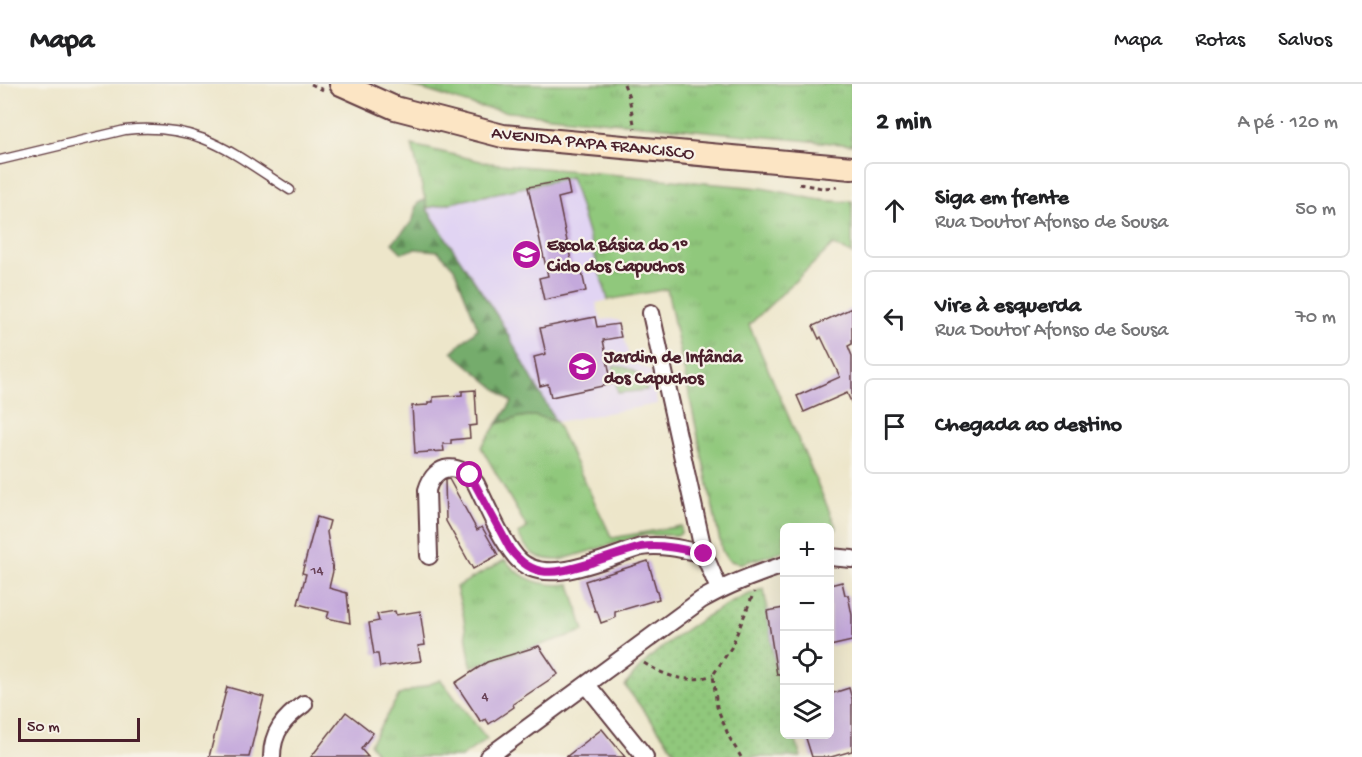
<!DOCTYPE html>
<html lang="pt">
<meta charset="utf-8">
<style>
body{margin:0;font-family:"Gochi Hand",sans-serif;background:#f6f6f6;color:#202124}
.controls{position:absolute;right:18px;bottom:18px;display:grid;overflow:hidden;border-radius:9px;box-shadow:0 6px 24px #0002}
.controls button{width:54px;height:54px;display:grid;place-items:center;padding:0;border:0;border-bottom:2px solid #e0e0e0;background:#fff;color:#202124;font:30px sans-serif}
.scale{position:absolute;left:18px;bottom:15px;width:122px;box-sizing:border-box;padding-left:6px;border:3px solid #4a1f2b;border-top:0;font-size:16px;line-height:21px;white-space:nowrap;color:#4a1f2b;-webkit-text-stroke:4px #f7f3e8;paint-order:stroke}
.stop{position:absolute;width:18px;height:18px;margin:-14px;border:4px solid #b5179e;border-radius:50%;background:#fff}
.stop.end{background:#b5179e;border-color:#fff;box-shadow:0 2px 6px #0008}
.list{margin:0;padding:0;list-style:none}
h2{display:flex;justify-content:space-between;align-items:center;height:78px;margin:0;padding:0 24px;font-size:26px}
h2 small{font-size:20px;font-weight:400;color:#757577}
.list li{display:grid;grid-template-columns:39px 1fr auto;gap:18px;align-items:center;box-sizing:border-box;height:96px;margin:0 12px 12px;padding:0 12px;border:2px solid #e0e0e0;border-radius:9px}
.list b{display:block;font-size:22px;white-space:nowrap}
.list p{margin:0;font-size:20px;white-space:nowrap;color:#757577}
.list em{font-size:20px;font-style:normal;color:#757577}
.icon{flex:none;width:33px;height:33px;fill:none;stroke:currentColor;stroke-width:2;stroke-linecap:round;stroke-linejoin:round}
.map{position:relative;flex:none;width:852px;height:673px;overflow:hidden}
header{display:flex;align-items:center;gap:36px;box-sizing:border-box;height:84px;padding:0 30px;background:#fff;border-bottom:2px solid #e0e0e0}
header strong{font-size:28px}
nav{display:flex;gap:33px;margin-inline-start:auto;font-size:21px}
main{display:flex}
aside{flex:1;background:#fff}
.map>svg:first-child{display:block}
</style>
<header>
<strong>Mapa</strong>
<nav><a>Mapa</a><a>Rotas</a><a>Salvos</a></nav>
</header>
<main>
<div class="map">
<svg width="852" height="673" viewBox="0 0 852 673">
<defs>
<pattern id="grass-tufts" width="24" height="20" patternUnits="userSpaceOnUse" patternTransform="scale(1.5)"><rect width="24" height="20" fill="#90c87c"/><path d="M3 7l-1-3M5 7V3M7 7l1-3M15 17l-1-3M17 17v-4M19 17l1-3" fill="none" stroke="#7eab6b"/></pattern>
<pattern id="forest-firs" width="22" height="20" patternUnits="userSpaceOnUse" patternTransform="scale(1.5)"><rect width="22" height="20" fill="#74ac6c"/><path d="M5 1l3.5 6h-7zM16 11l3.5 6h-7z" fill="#618b59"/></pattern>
<pattern id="park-dots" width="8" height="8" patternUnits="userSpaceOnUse" patternTransform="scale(1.5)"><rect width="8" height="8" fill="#90c87c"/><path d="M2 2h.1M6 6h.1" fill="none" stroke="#7eab6b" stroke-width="1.8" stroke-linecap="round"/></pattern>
</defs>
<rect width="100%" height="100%" fill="#f7f3e8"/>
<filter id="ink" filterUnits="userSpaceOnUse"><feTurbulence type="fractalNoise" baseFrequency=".0167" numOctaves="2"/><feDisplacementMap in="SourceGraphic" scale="12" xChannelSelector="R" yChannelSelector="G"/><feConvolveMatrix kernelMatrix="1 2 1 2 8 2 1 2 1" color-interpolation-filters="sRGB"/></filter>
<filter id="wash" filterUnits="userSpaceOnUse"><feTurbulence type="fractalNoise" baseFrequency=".008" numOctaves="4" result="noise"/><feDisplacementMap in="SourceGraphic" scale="24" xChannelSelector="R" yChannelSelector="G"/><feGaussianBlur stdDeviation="1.35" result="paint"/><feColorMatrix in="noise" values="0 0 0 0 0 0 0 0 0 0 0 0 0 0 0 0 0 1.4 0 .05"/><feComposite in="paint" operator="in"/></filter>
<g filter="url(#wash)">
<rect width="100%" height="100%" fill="#ede6ca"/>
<polygon fill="#e1d4f3" points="571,93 608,216 596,219 601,236 611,235 620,237 630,277 651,287 657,320 556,338 500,236 427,124"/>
<g fill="url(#grass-tufts)" stroke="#6d7454" stroke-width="1.5">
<polygon points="405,0 852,0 852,61 509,28 476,22"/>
<path d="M412 61 489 79 760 104C791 108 819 120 852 117V170L833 161 749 241 837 445 830 448V444H784V467L743 479C733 479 727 477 722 467L667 205 608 216 571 93 427 124Z"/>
<path d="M538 331 556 338 612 454 681 442V449L679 451H643L560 476C536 476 529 470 518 450L527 444 481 363 497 340 519 333Z"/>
<path d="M505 476C523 497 543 503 570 500L584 547 471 583 463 529 456 503Z"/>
<polygon points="441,596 487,655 461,673 379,673 370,660 399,611"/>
</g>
<path fill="url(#forest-firs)" stroke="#5f664c" stroke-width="1.5" d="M426 116 427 125 500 236 556 338C530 328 523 332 497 340L512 318 452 268 478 244 454 184 438 167 415 165 402 169 392 159C398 152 409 143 413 135 417 125 412 119 426 116Z"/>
<g fill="url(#park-dots)" stroke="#6d7454" stroke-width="1.5">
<path d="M613 282C631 282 641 289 647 306L618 309Z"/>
<path d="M764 504 776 586 784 616V650L794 651 801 673H679L625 602C652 562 719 521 764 504Z"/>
</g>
<g id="blocks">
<g fill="#c4a9dc">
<polygon points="567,96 570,111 558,114 573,186 581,184 586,207 544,216 539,194 548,192 528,103"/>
<polygon points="852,224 852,260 848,262 852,272 852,320 847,309 804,328 797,312 840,293 821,253 819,255 813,242"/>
<polygon points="595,233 597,243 618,240 621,253 603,256 612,300 551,313 548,300 540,302 534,273 546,270 540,244"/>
<polygon points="475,306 477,341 469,342 470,354 451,356 451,360 443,360 444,367 415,369 412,322 428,321 428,318 433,318 433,313 462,311 462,307"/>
<polygon points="449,395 477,446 482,443 498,471 473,485 446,437 445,396"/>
<polygon points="317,433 330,437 327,448 333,487 329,504 347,509 350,539 327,534 329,528 298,520 306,490 302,489"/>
<polygon points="648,477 659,515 615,528 615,534 601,539 597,527 595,527 585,497"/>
<polygon points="842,498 845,511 848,511 852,531 852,557 830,562 830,501"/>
<polygon points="784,524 784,591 777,591 767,527"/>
<polygon points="395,527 396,531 420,527 425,561 418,562 421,577 380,583 378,570 374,570 369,539 379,537 377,530"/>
<polygon points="539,562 558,590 513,620 514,623 489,640 486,635 481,638 455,599 487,578"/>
<polygon points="227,603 264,613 249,673 209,673"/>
<polygon points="849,604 852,615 852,667 831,673 812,673 805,651 830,651 830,610"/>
<polygon points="346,628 373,649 361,665 368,673 311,673"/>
<polygon points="602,645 625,673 566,673"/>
</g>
</g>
</g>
<g filter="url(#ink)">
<use href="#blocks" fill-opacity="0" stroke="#623d43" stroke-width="1.5"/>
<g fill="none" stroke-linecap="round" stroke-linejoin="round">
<defs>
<path id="service" d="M0 76 125 46C199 38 232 69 290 106"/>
<g id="minor">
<polyline points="651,229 704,470 719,505"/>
<path d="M429 472 427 406C435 378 461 378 476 400 488 424 499 452 516 473 543 506 607 473 641 463 663 460 682 465 704 470"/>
<polyline points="830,473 852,475"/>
<polyline points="587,601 645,673"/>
<path d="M272 673C272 648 284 634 304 620"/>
<path d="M488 673 701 516C728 500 756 490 784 481"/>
</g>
<polyline id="secondary" points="341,0 395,24 503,52 852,84"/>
</defs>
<use href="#service" stroke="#623d43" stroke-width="11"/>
<use href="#minor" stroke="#623d43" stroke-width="20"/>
<use href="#secondary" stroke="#623d43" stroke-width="26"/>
<g stroke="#623d43" stroke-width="3" stroke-dasharray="4.5 4.5" stroke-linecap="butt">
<polyline points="311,0 323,6"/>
<polyline points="624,0 629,13 635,45"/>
<polyline points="799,100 822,104 837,103"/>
<path d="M644 579C667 593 687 600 713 591"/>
<polyline points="741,673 729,653 717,623 713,591 731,564 754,508"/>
</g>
<use href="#service" stroke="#fff" stroke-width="8"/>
<use href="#minor" stroke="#fff" stroke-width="16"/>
<use href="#secondary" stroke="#fce5c4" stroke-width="22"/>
</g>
</g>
<g fill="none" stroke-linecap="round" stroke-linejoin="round" filter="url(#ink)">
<path stroke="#b5179e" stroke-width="8" d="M470 391 510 465C534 497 557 489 591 479 607 473 624 468 641 463 663 460 682 465 704 470"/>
</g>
<defs>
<symbol id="school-disc" viewBox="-11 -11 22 22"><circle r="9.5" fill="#b5179e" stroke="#f7f3e8"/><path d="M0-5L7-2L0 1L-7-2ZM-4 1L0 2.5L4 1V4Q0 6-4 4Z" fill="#fff"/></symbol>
</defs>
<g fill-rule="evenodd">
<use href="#school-disc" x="510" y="154" width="33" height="33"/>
<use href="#school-disc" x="566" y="266" width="33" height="33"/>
</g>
<g text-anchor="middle" stroke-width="4.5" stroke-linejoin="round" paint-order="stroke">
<g font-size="15" fill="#684257">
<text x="317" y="490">14</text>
<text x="485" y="616">4</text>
</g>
<g font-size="18" fill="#4a1f2b" stroke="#f7f3e8">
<text transform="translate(593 58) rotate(6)" y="6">AVENIDA PAPA FRANCISCO</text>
</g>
<g font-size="18" font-weight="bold" fill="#4a1f2b" stroke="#f7f3e8" text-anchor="start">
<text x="547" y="166">Escola Básica do 1º<tspan x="547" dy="21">Ciclo dos Capuchos</tspan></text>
<text x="604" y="278">Jardim de Infância<tspan x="604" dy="21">dos Capuchos</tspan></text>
</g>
</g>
</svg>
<div class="controls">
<button>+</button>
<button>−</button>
<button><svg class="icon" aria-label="locate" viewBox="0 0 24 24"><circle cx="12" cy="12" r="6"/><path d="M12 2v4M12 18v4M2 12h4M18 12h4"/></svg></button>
<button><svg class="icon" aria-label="layers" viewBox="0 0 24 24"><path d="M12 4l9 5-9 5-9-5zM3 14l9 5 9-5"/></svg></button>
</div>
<div class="scale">50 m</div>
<div class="stop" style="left:470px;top:391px"></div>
<div class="stop end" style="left:704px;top:470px"></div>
</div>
<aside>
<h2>2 min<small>A pé · 120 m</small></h2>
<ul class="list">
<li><svg class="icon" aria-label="ahead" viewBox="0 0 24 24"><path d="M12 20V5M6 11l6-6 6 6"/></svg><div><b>Siga em frente</b><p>Rua Doutor Afonso de Sousa</p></div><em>50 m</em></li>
<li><svg class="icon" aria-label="left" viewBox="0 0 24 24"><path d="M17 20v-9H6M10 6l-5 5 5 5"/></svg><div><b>Vire à esquerda</b><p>Rua Doutor Afonso de Sousa</p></div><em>70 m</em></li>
<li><svg class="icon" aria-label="arrive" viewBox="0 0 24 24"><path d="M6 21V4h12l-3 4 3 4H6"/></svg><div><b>Chegada ao destino</b></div></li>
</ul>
</aside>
</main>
